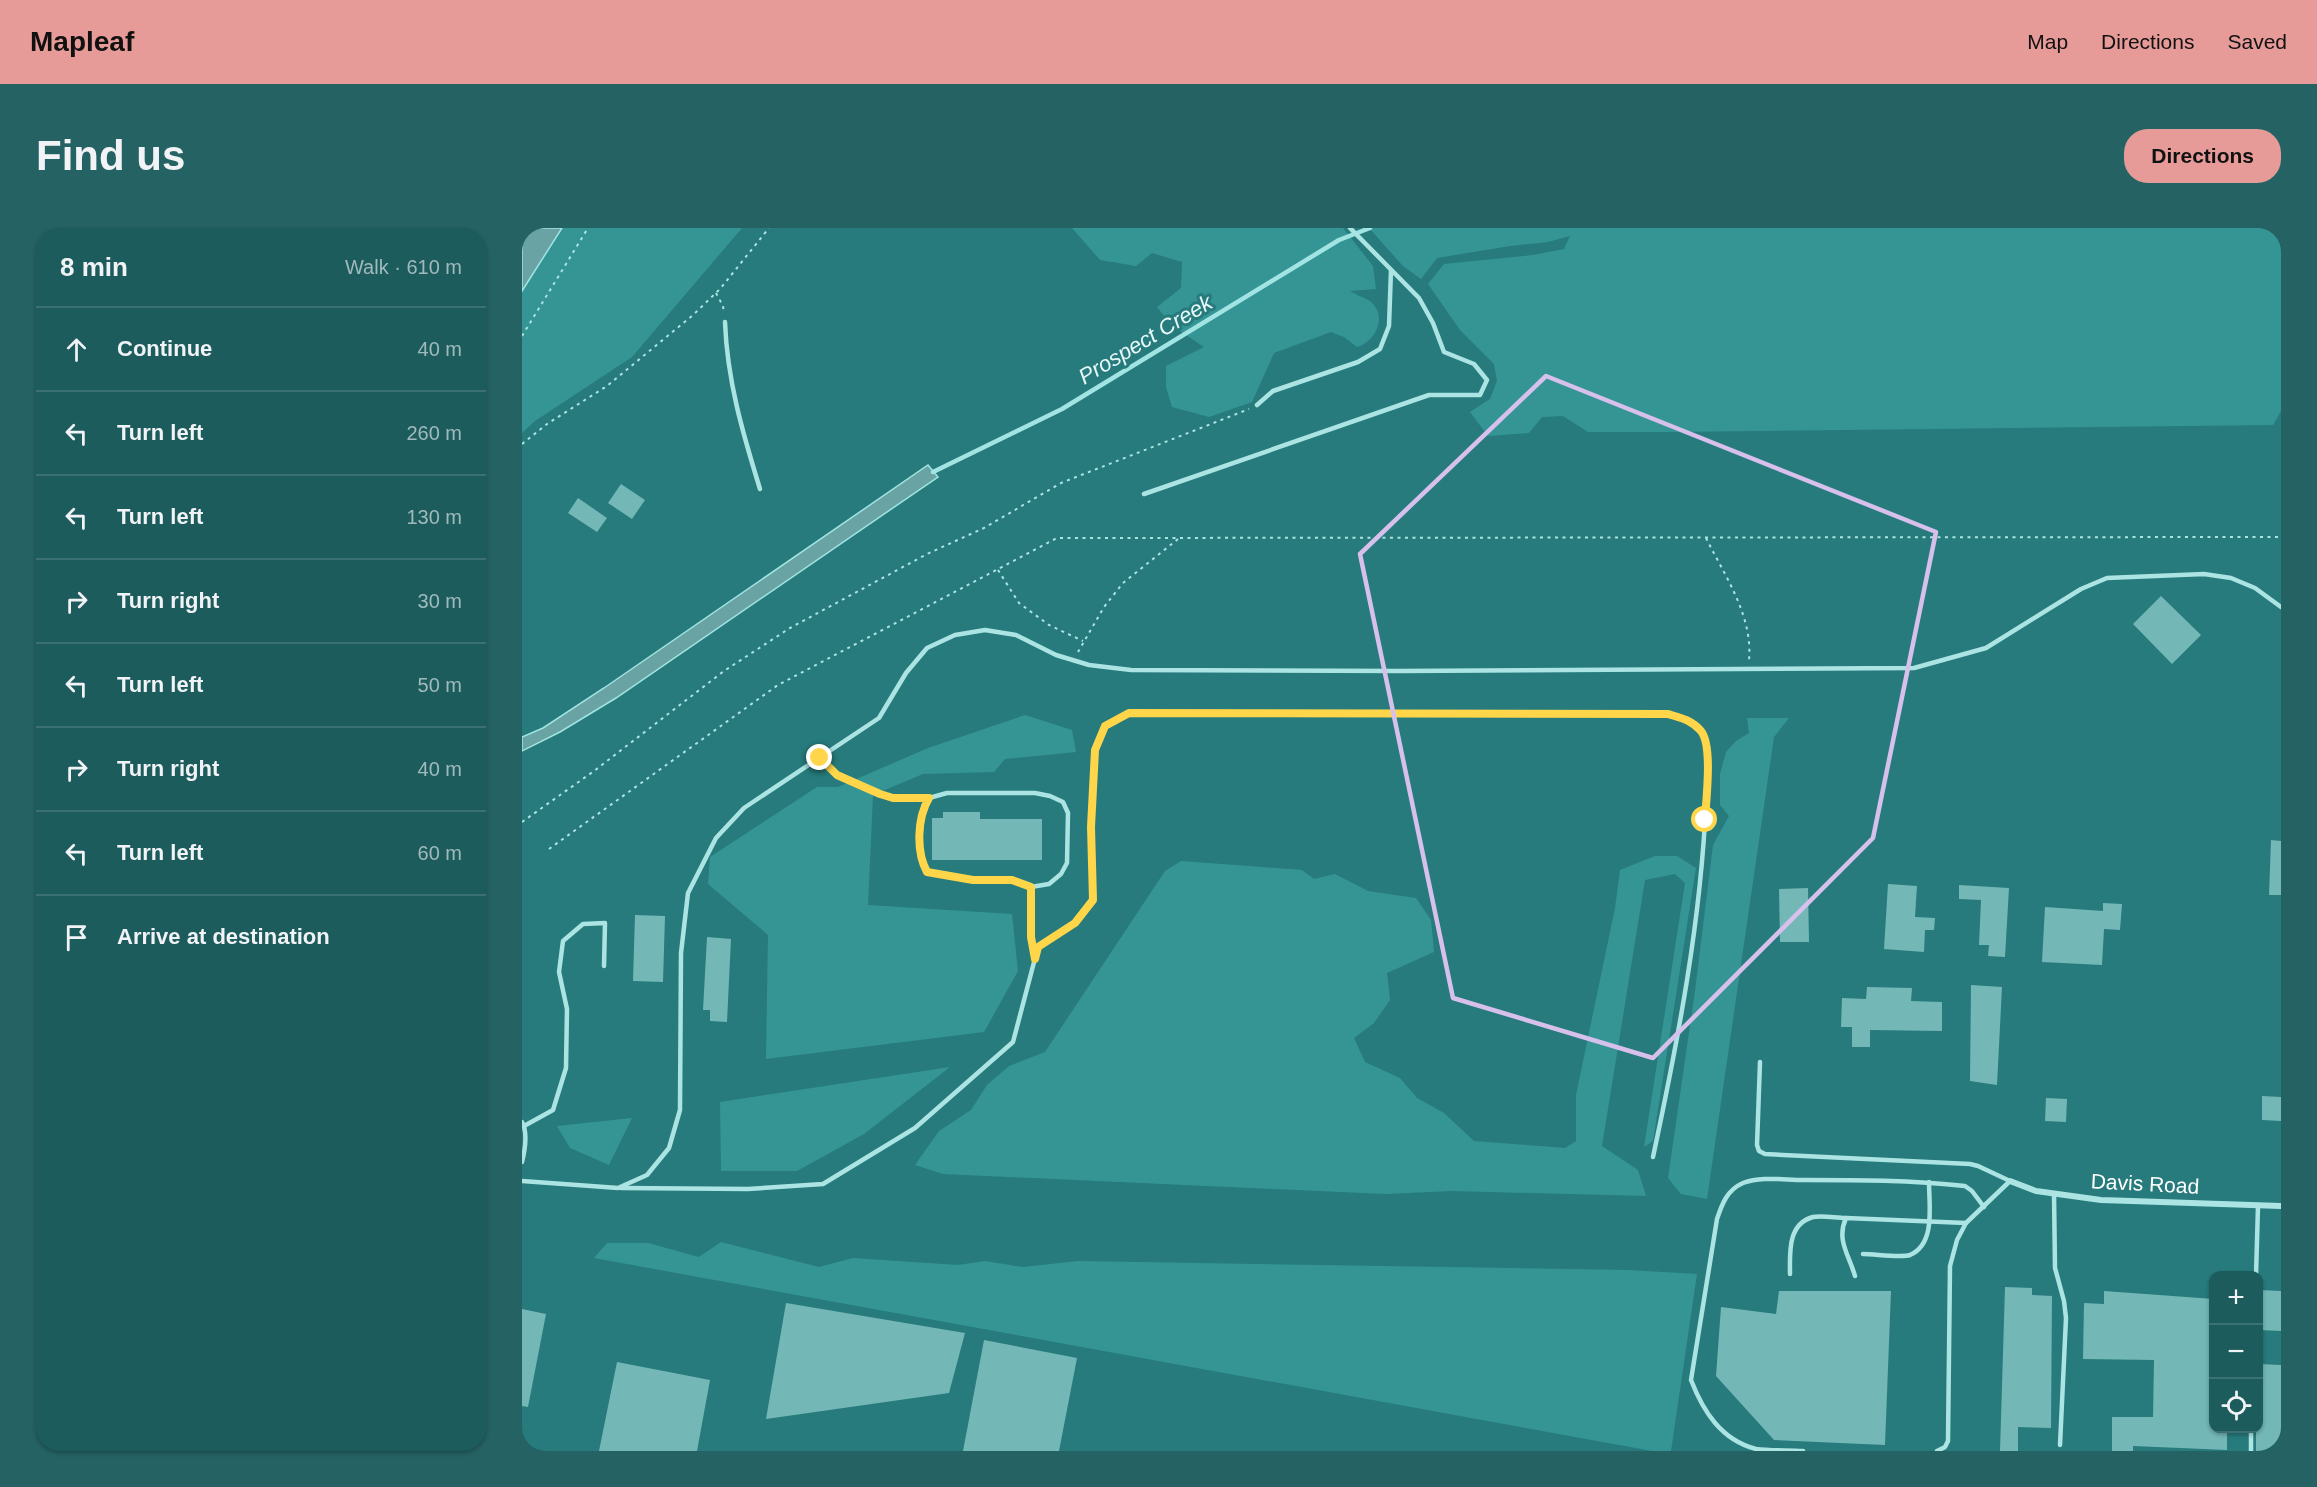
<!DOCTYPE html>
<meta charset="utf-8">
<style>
body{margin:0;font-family:Arial,sans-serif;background:#256263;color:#f1f3f6}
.controls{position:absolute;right:18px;bottom:18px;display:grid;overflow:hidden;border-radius:12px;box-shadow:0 2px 4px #0004}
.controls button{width:54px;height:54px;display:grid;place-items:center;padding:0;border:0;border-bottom:2px solid #3b7172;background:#1d5c5d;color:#f1f3f6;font:30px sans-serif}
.stop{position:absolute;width:18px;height:18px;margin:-14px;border:4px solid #ffd54a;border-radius:50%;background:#fff}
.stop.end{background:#ffd54a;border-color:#fff;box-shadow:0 2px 6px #0008}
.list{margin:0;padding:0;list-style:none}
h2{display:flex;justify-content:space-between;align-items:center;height:78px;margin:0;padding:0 24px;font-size:26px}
h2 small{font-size:20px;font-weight:400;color:#a0babc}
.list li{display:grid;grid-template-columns:39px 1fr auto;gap:18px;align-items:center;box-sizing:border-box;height:84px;padding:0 24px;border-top:2px solid #3b7172}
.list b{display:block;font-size:22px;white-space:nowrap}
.list em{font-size:20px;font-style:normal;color:#a0babc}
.icon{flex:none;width:33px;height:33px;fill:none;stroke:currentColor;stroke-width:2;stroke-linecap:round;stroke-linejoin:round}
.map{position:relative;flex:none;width:1759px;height:1223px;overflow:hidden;border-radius:24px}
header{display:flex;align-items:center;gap:36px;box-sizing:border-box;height:84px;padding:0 30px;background:#e69b98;color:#111}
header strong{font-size:28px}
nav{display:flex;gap:33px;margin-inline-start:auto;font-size:21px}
.intro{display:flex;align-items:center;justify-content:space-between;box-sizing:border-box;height:144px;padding:0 36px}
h1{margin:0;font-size:42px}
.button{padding:15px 27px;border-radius:24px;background:#e69b98;color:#111;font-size:21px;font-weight:700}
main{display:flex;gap:36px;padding:0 36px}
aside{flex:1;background:#1d5c5d;border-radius:24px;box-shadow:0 2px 4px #0004}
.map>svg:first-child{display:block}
</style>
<header>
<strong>Mapleaf</strong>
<nav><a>Map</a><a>Directions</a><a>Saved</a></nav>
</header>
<div class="intro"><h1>Find us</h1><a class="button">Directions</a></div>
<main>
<aside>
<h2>8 min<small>Walk · 610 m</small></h2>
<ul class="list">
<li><svg class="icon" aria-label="ahead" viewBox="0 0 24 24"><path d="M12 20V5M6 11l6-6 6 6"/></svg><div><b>Continue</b></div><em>40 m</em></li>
<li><svg class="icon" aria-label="left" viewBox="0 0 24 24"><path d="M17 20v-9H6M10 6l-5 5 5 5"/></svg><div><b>Turn left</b></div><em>260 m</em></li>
<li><svg class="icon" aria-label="left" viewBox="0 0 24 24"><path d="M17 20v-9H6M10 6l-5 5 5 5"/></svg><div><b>Turn left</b></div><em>130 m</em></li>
<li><svg class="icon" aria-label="right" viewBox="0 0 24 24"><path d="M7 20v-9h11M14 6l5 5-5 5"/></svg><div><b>Turn right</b></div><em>30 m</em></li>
<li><svg class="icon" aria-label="left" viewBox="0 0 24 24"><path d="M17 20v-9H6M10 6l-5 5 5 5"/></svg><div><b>Turn left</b></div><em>50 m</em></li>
<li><svg class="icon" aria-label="right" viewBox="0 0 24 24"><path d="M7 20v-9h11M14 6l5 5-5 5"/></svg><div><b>Turn right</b></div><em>40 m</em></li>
<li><svg class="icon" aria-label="left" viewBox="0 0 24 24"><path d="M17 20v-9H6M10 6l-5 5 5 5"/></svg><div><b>Turn left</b></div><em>60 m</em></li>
<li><svg class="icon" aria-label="arrive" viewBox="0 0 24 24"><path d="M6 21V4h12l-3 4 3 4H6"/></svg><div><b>Arrive at destination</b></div></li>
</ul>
</aside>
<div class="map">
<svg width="1759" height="1223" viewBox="0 0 1759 1223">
<rect width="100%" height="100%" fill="#277b7c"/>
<g fill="#359595">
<polygon points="40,0 220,0 110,129 13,193 0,205 0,63"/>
<path d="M550 0H821L851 38 854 61 828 63C834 67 844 70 849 74 866 89 853 114 835 119L822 109 809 104 752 125 730 174 687 189 650 179 644 159V138L682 119 649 97 635 79 659 60 660 34 630 25 614 38 578 32Z"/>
<polygon points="847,0 1759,0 1759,183 1751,197 1145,204 1066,204 1041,188 1020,189 1007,205 966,208 948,184 968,171 975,153 972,136 938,102 906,56 922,36 1011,27 1042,21 1048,8 1026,14 988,18 915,30 899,51 881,38"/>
<polygon points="503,487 550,502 554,524 483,531 472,544 401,546 351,567 346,677 490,686 496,743 462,804 244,831 246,707 186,656 188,629 295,559 316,559 406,520"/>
<polygon points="1225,490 1267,490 1252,509 1185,971 1159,966 1146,950 1173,763 1191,617 1207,588 1198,577 1198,546 1204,524 1214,513 1227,505"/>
<polygon points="1133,628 1155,628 1174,640 1131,913 1122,919 1163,655 1153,646 1123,652 1080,918 1116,942 1124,968 930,963 863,966 421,946 393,937 417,903 449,882 465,857 487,838 523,824 643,643 659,633 780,642 792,651 813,646 846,663 894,670 909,692 912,724 865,745 868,772 852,795 832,810 843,834 878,850 895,870 922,885 952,913 1043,920 1054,913 1054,867 1093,680 1098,642"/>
<polygon points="428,839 342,906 275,943 199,943 198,874"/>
<polygon points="110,890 87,937 48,920 35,898"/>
<polygon points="199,1014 297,1039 331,1030 436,1037 463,1033 501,1039 556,1033 1106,1042 1175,1046 1149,1223 1130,1223 72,1030 85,1015 126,1015 177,1029"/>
</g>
<g fill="#69a3a3" stroke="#a1e4e3" stroke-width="1.5">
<polygon points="0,0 40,0 0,63"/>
<polygon points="406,237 416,249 94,470 38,504 0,523 0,509 21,500 82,460"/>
</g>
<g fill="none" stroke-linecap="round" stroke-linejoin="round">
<polyline stroke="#a1e4e3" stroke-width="4.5" points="411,244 540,181 817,12 848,0"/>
</g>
<g fill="#74b7b7">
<polygon points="99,256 123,272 110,291 86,275"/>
<polygon points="56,270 85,290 75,304 46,285"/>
<polygon points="1639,368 1679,407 1650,436 1611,396"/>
<polygon points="421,584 458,584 458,591 520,591 520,632 410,632 410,590 421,590"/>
<polygon points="1749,612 1759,613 1759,667 1747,667"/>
<polygon points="1366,656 1395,658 1393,689 1413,690 1412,702 1403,702 1402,724 1362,721"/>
<polygon points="1437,657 1487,660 1483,729 1466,728 1467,717 1457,717 1459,672 1437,671"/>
<polygon points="1286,660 1287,714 1258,714 1257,661"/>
<polygon points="1581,675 1600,676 1598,702 1582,701 1580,737 1520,734 1523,679 1581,683"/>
<polygon points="113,687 143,688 141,754 111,753"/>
<polygon points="185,709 209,711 205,794 188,793 188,782 181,782"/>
<polygon points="1449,757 1480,759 1475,857 1448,853"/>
<polygon points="1345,759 1390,760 1389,773 1420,774 1420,803 1348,802 1348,819 1330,819 1330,799 1319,799 1320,770 1344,771"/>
<polygon points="1740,868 1759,869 1759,893 1740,892"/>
<polygon points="1524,870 1545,871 1544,894 1523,893"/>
<polygon points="1483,1059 1510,1060 1510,1067 1530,1068 1529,1200 1496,1199 1496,1223 1478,1223"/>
<polygon points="1737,1062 1759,1063 1759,1103 1737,1102"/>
<polygon points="1257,1063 1369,1063 1363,1217 1252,1212 1194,1148 1199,1079 1254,1086"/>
<polygon points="1582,1063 1692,1071 1692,1200 1705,1200 1705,1222 1611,1218 1611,1223 1590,1223 1590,1189 1631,1189 1632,1132 1561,1131 1562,1075 1582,1076"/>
<polygon points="264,1075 443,1105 427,1165 244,1191"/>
<polygon points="0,1081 24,1086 6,1179 0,1178"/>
<polygon points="462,1112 555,1130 537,1223 441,1223"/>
<polygon points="95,1134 188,1152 175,1223 77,1223"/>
<polygon points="1737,1136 1759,1137 1759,1223 1734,1223 1734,1200 1737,1200"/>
</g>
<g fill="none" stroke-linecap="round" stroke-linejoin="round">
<g stroke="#ace4e4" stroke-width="2" stroke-dasharray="3 4.5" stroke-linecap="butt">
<polyline points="194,65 201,78 202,85"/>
<polyline points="0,108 66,0"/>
<polyline points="0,216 25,196 85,158 171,87 198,61 247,0"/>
<path d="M1184 310C1203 348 1231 388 1227 432"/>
<polyline points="476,342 497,375 527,397 561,413"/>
<polyline points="556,424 582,379 601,355 656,311"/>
<polyline points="0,594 72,543 202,443 268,400 405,326 462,300 539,255 727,181"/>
<polyline points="27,621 256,457 535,310 1759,309"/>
</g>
<g stroke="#ace4e4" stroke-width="4.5">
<path d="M203 94C205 152 221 206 238 261"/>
<polyline points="735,177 751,163 836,134 858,121 867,98 869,42"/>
<polyline points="622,266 907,167 958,167 965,152 952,136 922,124 911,95 897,70 828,0"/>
<polyline points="298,530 315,547 358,566 371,570 406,570"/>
<path d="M425 565H513L528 568 541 574 546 585 545 635 539 646 527 656 509 659 490 652H451L405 644C394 624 395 590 407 570Z"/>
<polyline points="509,659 509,709 513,729"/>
<polyline points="1238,834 1235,917 1237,923 1243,926 1448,936 1456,938 1488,953 1444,995 1435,1012 1428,1038 1426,1213 1423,1219 1415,1223"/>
<path d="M0 894C6 905 3 922 0 934"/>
<polyline points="2,898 31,882 44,840 45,781 37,744 41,713 61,696 83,695 82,738"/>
<polyline points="0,953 96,960 125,947 147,920 158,882 159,725 166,665 194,610 222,580 357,490 384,445 405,420 433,407 463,402 494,407 534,427 567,437 609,442 878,443 1392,440 1464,420 1559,361 1585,350 1682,346 1709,350 1733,360 1759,379"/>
<path d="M99 960 226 961 301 956 393 900 491 814 516 719 553 695 571 672 569 599 573 522 583 498 607 485 1146 487C1158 490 1174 493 1181 506 1190 525 1185 552 1184 573 1179 693 1156 812 1131 929"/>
<polyline points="1532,966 1533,1040 1542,1073 1544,1090 1538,1217"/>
<path d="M1341 1026C1353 1026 1379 1030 1388 1027 1414 1016 1407 977 1407 954"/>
<path d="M1268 1046C1268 1026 1265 996 1291 989 1300 987 1314 990 1324 990"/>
<path d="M1333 1048C1327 1027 1314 1012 1324 990L1444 995"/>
<polyline points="1734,1048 1736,978"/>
<path d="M1281 1223C1267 1222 1248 1223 1234 1221 1199 1212 1181 1183 1169 1152L1195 991C1200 976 1205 962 1221 955 1239 948 1262 952 1281 952 1335 952 1389 952 1443 958L1450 963 1462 979"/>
<polyline points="1729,1223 1729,1200"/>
</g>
<polyline stroke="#ace4e4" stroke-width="6" points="1488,953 1514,963 1579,972 1759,978"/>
</g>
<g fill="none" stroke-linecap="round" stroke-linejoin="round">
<path stroke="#ffd54a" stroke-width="8" d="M298 530 315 547 358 566 371 570H407C395 590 394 624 405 644L451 652H490L509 659V709L513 731 516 719 553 695 571 672 569 599 573 522 583 498 607 485 1146 486C1159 490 1170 492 1179 503 1191 518 1184 572 1183 592"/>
</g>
<path fill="none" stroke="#d7c0ec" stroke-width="4.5" stroke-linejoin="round" d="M1024 148 1414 304 1351 610 1131 830 931 770 838 326Z"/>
<g text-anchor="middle" stroke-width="6" stroke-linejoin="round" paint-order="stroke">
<g font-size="21" fill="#fff" stroke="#277b7c">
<text transform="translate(1623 956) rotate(3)" y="7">Davis Road</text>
</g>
<g font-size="22" font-style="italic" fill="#e6f8f8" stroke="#277b7c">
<text transform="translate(623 111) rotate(-31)" y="8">Prospect Creek</text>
</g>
</g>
</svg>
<div class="controls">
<button>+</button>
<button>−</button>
<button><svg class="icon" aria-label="locate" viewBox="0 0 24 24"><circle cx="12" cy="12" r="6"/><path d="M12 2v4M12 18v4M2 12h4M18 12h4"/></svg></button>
</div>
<div class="stop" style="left:1183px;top:592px"></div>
<div class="stop end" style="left:298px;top:530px"></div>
</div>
</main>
